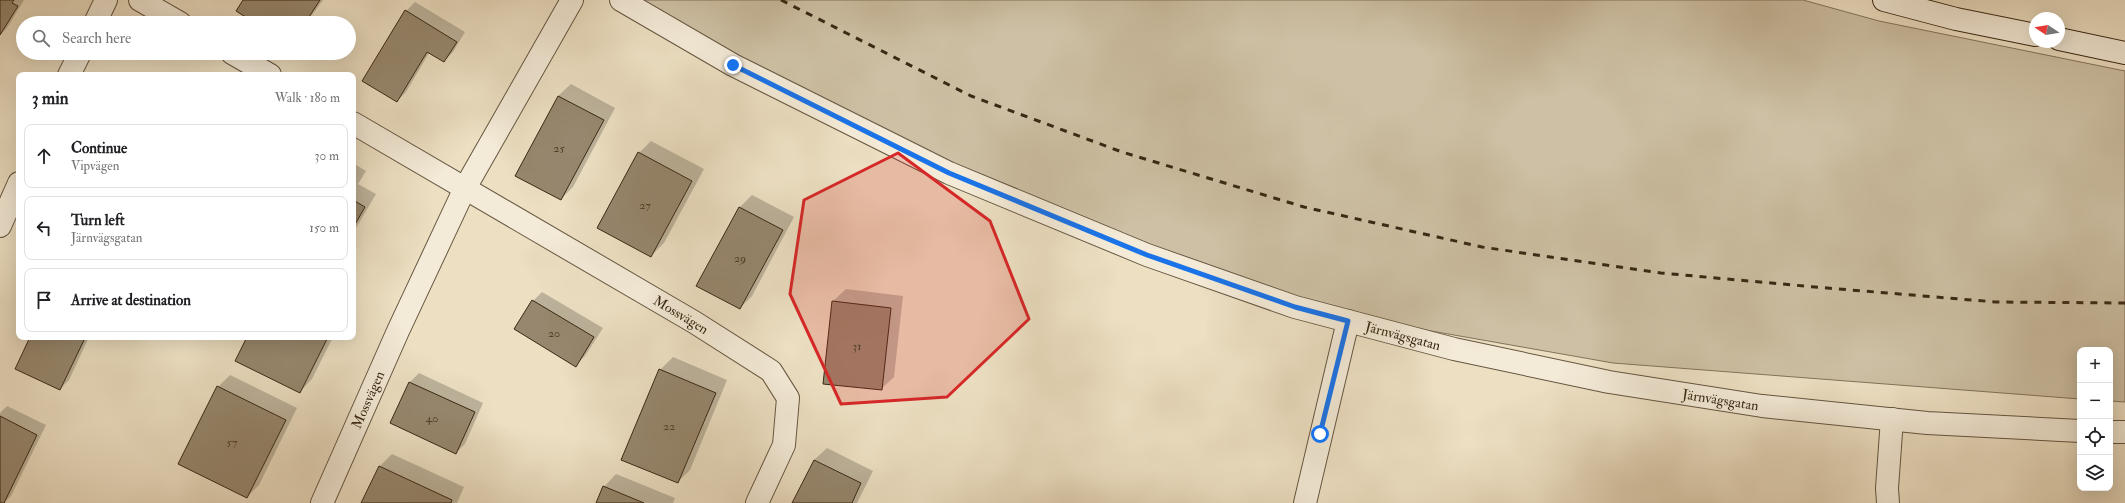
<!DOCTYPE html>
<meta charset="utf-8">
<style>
body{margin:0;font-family:"IM FELL Double Pica",serif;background:#f6f6f6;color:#202124}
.controls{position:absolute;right:12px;bottom:12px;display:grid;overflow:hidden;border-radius:8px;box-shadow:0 4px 16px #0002}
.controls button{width:36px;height:36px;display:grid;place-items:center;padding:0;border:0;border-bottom:1px solid #e0e0e0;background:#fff;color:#202124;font:20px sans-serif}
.compass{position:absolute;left:2029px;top:12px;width:36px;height:36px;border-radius:50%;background:#fff;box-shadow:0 4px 16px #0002;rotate:282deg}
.stop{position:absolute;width:12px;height:12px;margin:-9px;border:3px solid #1a73e8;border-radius:50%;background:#fff}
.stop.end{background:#1a73e8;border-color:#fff;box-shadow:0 1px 4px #0008}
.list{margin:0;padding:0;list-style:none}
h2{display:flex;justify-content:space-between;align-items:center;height:52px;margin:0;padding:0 16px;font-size:17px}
h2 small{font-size:13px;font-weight:400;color:#757577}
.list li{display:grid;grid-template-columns:26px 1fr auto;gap:12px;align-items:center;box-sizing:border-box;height:64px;margin:0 8px 8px;padding:0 8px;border:1px solid #e0e0e0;border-radius:8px}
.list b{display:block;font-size:15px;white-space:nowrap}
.list p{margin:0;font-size:13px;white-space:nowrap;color:#757577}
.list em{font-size:13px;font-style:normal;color:#757577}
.icon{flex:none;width:22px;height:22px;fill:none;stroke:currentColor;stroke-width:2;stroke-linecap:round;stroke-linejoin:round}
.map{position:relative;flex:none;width:2125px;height:503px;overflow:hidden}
.search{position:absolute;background:#fff;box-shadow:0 4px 16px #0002;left:16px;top:16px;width:340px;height:44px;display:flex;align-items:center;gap:10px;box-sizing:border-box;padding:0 14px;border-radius:22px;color:#757577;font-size:15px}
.panel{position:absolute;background:#fff;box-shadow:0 4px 16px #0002;left:16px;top:72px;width:340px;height:268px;border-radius:8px}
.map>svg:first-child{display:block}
</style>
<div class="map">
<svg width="2125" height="503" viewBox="0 0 2125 503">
<rect width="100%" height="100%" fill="#ecdfc2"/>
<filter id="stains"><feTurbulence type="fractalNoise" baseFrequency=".005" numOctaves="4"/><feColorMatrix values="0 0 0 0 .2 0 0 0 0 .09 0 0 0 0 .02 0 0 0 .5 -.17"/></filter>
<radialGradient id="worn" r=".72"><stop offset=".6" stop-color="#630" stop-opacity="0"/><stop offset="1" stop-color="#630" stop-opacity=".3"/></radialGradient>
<polygon fill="#cdc0a4" stroke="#82745c" points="620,0 1803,0 1879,21 2125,71 2125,402 2110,401 2110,350 2080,350 2080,399 1613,363 1329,313 1097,241"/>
<g fill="#0003">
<polygon points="0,0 24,0 7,28 0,35"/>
<polygon points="244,0 323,0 306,23 293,23 289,20 286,23 257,23"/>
<polygon points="415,2 465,32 453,52 444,61 429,53 406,92 397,101 406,11"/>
<polygon points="571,84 615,108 573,187 561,199 558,96"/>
<polygon points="651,141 704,169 664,243 651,256 639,153"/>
<polygon points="353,163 366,171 358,184 376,194 353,233"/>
<polygon points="752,195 794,217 752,296 740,308 740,207"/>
<polygon points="846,289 903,296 894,377 881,389 833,301"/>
<polygon points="542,292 603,328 585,356 576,365 516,329 533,301"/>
<polygon points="31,337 89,337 69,380 60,389 16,369"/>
<polygon points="248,337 333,337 312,379 300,392"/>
<polygon points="673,357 727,380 690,470 678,482 660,370"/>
<polygon points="419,373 483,403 465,444 456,453 391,423 410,382"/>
<polygon points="230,375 297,408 259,485 247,497 218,387"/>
<polygon points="7,406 46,425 11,496 4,503 0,503 0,413"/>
<polygon points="827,448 873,471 857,503 793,503 814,460"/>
<polygon points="392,454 464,487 457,503 363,503 380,466"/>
<polygon points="616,474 675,498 673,503 597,503 604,487"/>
</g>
<g fill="#96876e" stroke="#382814">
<polygon points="0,0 14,0 12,3 18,6 0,35"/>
<polygon points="243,0 320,0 305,23 291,23 286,19 283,23 255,23 236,11"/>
<polygon points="405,10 457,42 444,62 427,52 397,102 362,81"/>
<polygon points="558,96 604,120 561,200 515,176"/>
<polygon points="638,152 692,181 651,257 597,228"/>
<polygon points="353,200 365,207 353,228"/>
<polygon points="739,207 783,230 740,309 696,286"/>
<polygon points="532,300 594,337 576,367 514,329"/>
<polygon points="832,301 891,308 882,390 823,384"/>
<polygon points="30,337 85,338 60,390 15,369"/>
<polygon points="247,337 328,337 300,393 235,361"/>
<polygon points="659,369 716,393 678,483 621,460"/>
<polygon points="409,382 475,412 456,454 390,423"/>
<polygon points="217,386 286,420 247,498 178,464"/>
<polygon points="0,416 37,435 4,503 0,503"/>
<polygon points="814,460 861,483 852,503 792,503"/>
<polygon points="379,466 452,500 451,503 361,503"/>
<polygon points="603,486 644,503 596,503"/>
</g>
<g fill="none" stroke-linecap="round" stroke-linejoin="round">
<defs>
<g id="street">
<polyline points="140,0 180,23"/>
<path id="s1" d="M621 0 733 65 949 173 1147 255 1295 307 1454 349 1609 382 1762 406 1927 423 2080 431"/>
<polyline points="95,23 106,0"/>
<polyline points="232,53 270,75"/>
<polyline points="69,75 80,53"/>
<path id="s2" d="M353 123 694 322 771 371 788 398 784 445 757 503"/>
<polyline points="0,226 19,183"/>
<polyline points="2110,432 2125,432"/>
<path id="s3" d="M322 503 398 331 465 188 572 0"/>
<polyline points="1305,503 1348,321"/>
<polyline points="1888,503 1887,488 1892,419"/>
</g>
<g id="secondary">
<polyline points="1884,0 1956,19 2035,35"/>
<polyline points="2059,39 2125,53"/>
</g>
</defs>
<use href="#street" stroke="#655640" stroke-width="24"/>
<use href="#secondary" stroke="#382814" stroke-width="24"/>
<use href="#street" stroke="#f3ead7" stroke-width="22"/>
<use href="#secondary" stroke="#f3ead7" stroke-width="22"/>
<polyline stroke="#382814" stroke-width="3" stroke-dasharray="7 7" stroke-linecap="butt" points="781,0 971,96 1122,152 1304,207 1482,247 1661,273 1815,287 1996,302 2125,303"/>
</g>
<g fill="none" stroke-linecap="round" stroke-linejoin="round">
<polyline stroke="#1a73e8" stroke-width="5" points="733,65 949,173 1147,255 1295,307 1348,321 1320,434"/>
</g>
<path fill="#d62828" fill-opacity="0.2" stroke="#d62828" stroke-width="3" stroke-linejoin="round" d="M898 153 990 221 1029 319 947 397 841 404 790 294 804 200Z"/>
<g text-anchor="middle" stroke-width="4" stroke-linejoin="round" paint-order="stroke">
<g font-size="12" fill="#50402a">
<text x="559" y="152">25</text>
<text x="645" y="209">27</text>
<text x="740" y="262">29</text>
<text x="554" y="337">20</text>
<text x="857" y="350">31</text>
<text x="432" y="422">40</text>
<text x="669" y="430">22</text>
<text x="232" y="446">57</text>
</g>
<g font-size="14" fill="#382814" stroke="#f3ead7">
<text dy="5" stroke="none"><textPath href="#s2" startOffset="380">Mossvägen</textPath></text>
<text dy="5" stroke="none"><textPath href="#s1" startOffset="854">Järnvägsgatan</textPath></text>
<text dy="5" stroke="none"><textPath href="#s1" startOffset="1178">Järnvägsgatan</textPath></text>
<text dy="5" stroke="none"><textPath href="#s3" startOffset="113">Mossvägen</textPath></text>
</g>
</g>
<rect width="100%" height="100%" filter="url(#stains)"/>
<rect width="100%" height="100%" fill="url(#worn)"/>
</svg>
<div class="controls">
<button>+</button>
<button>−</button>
<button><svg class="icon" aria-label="locate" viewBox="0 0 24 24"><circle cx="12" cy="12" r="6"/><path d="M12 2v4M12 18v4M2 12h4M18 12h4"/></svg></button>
<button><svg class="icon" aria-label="layers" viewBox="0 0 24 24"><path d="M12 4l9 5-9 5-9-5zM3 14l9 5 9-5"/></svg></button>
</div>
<svg class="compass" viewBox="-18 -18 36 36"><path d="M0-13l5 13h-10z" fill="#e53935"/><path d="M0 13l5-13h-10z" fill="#757577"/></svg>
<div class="stop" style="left:1320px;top:434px"></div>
<div class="stop end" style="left:733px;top:65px"></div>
<div class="search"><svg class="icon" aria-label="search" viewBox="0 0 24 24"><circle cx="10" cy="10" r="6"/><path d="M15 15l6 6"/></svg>Search here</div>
<section class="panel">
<h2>3 min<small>Walk · 180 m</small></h2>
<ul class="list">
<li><svg class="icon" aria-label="ahead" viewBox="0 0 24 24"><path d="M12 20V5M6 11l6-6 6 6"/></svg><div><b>Continue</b><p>Vipvägen</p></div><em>30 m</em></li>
<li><svg class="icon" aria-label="left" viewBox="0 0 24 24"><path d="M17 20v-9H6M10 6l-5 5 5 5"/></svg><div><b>Turn left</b><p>Järnvägsgatan</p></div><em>150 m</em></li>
<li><svg class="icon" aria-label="arrive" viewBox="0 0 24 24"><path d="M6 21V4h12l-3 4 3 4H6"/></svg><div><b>Arrive at destination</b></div></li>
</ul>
</section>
</div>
